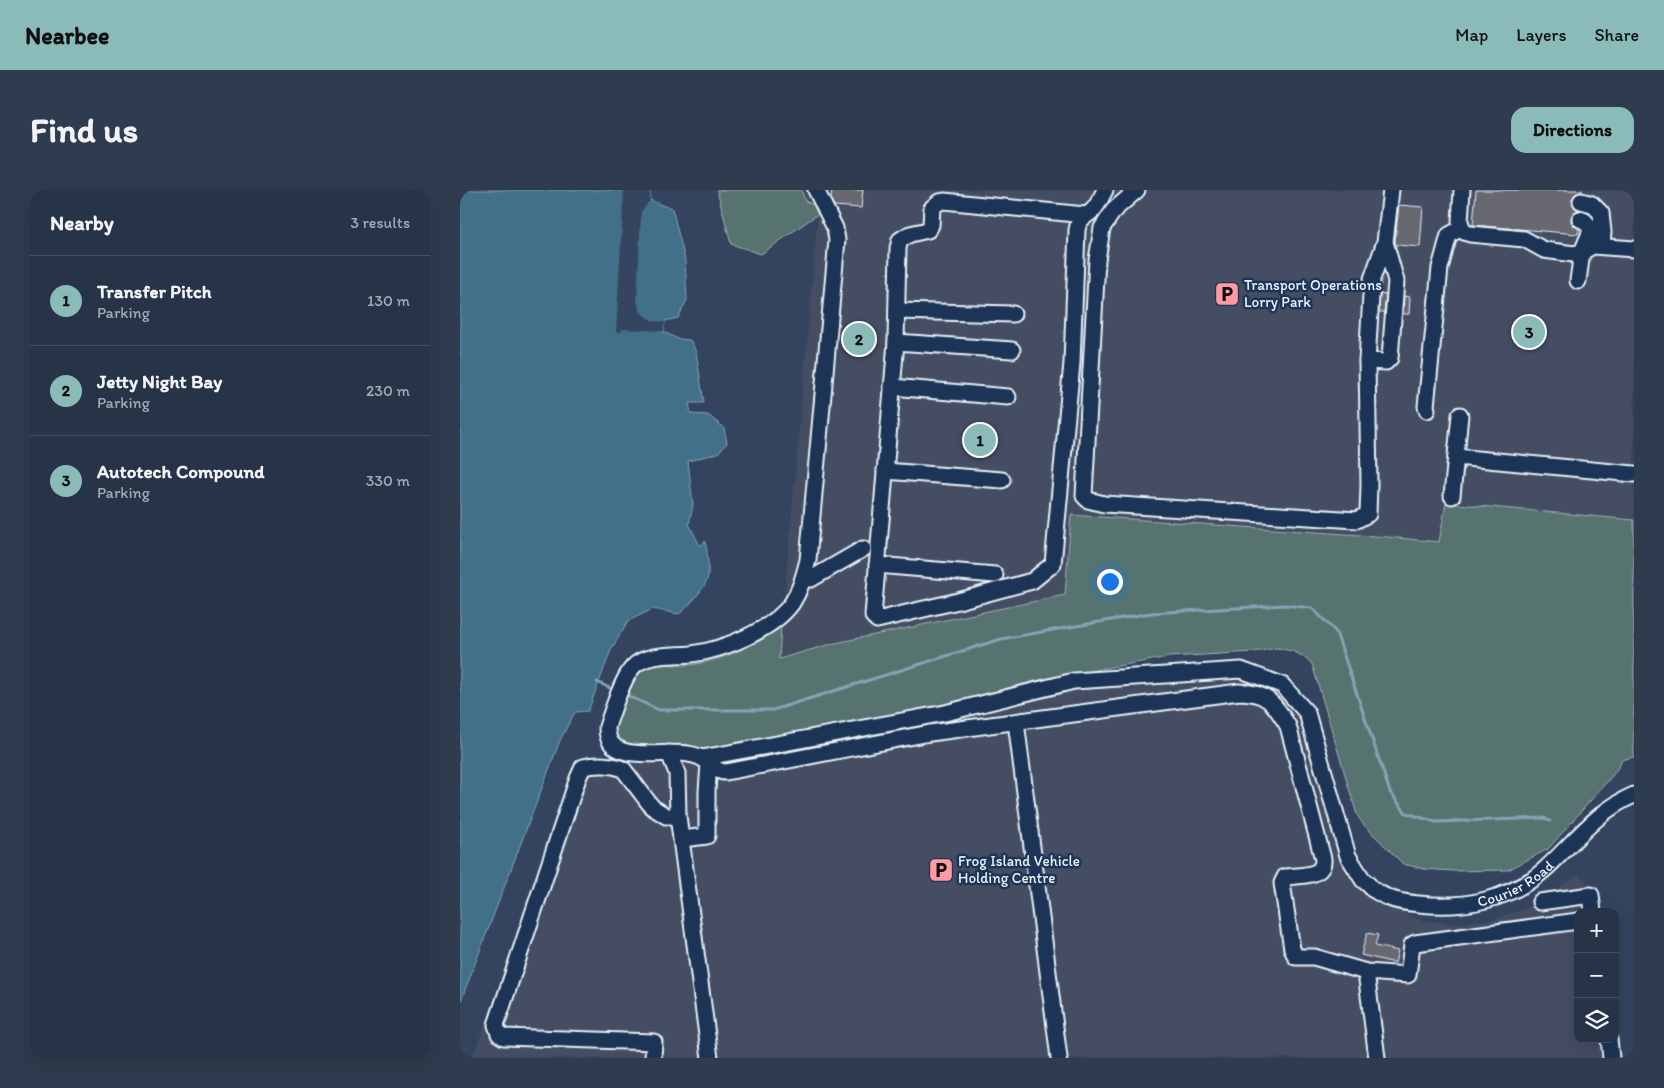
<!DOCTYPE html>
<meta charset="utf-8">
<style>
body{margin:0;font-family:Itim,sans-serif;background:#2f3b4e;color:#f1f3f6}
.controls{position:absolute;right:15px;bottom:15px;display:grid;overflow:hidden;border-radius:10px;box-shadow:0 5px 20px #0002}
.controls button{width:45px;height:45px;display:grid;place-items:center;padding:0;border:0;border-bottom:1px solid #434e60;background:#273347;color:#f1f3f6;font:25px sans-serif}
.you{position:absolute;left:649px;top:391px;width:18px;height:18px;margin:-12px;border:4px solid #fff;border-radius:50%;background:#1a73e8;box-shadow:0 0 0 8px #1a73e833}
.badge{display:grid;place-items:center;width:32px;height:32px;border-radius:50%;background:#8bbbb9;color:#111;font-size:16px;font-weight:700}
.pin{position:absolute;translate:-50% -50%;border:2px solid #fff;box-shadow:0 1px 5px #0006}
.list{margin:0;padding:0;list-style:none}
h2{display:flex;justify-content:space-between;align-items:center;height:65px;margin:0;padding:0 20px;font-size:21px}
h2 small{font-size:16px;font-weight:400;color:#a4aab4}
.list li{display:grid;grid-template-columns:32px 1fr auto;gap:15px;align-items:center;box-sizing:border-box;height:90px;padding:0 20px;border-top:1px solid #434e60}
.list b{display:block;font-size:19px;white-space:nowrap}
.list p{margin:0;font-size:16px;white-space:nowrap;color:#a4aab4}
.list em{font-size:16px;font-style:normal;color:#a4aab4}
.icon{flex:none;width:28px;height:28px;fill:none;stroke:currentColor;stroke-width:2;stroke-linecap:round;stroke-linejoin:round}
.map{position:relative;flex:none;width:1174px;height:868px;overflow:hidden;border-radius:15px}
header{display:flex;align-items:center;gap:30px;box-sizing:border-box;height:70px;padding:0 25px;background:#8bbbb9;color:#111}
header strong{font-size:24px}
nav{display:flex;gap:28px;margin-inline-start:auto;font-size:18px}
.intro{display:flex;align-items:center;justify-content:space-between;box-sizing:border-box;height:120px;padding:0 30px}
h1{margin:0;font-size:35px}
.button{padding:12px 22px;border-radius:15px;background:#8bbbb9;color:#111;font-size:18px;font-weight:700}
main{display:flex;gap:30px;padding:0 30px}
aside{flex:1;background:#273347;border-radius:15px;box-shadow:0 5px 20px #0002}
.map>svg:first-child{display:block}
</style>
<header>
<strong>Nearbee</strong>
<nav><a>Map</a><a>Layers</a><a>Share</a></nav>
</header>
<div class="intro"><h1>Find us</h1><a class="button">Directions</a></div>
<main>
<aside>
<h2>Nearby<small>3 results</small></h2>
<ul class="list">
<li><span class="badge">1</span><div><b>Transfer Pitch</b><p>Parking</p></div><em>130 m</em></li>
<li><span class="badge">2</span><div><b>Jetty Night Bay</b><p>Parking</p></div><em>230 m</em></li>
<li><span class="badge">3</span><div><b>Autotech Compound</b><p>Parking</p></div><em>330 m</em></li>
</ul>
</aside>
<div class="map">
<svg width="1174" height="868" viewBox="0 0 1174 868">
<rect width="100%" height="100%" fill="#34445f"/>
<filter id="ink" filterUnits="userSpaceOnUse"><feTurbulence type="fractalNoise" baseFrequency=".02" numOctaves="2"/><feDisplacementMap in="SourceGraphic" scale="10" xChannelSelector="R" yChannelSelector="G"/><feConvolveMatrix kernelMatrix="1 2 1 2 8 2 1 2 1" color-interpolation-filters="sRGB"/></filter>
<g filter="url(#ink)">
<g fill="#444e64">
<polygon points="257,0 1174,0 1174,330 986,313 979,352 928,347 611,326 605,405 371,454 319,469 358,25 301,64 271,54"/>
<polygon points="783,486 825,506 839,530 883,674 913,709 962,731 998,734 1035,729 1074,715 1118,684 1133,699 1136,722 1118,722 1118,849 1153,849 1155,868 12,868 129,565 231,570 615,495"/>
</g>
<g fill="#577370" stroke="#a0b2b4">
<polygon points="257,0 341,0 345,11 356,16 358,24 301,64 271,54"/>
<path d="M986 313 1174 330V567L1161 570V573L1152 586 1088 659 1048 680 993 681 964 679 943 674 903 634 897 625 852 474 845 467 832 461 817 458 794 462 709 467 583 489 473 518 245 559 184 563 150 546 173 483C183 478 191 473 202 474 211 474 220 476 229 475 264 471 292 455 321 436L319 469 371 454 605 405 611 325 928 347 979 352Z"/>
</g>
<path fill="#436f88" stroke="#85a3b5" d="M0 0H190V10L204 16 212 18 225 70 227 110 218 128 205 131 204 142 218 149 230 150 236 162 244 213H229L231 224 248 225 264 238 267 253 258 263 228 271 233 315 229 334 240 356 245 351C247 359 250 382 247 390 244 399 227 418 219 424L193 419 168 431 151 460 128 521 115 522 101 548 0 813Z"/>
<polygon fill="#34445f" points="164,0 190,0 190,10 181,22 177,112 180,121 185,126 193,131 205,132 204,141 162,139 161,142 156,142"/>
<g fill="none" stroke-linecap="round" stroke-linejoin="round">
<g stroke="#85a3b5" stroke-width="3">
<polyline points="137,492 156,501"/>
<polyline points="164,504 199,520 313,520 541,449 691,423 825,415 852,418 876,442 930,602 946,623 976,632 1084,628 1090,631"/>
</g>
</g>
<g fill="#686771" stroke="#e8f1f8">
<polygon points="372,0 403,0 401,18 374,16 371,10"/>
<polygon points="1016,0 1122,0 1122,2 1115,4 1112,9 1114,17 1118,20 1112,25 1111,31 1113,35 1119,39 1118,44 1013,35"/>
<polygon points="939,15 963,17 960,57 936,55 935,51"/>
<polygon points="920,104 926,105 924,122 919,122"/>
<polygon points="944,106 950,107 949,124 943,124"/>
<polygon points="907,743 918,745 915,756 938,761 935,773 901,765"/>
</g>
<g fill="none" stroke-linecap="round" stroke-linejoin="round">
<defs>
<g id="minor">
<path d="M356 0 375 38 377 50 348 370C344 385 341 399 332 413 313 440 263 460 232 464 214 466 186 463 173 477 162 489 152 522 147 537 146 577 204 559 228 564 233 565 239 566 243 569 251 574 256 582 266 582L470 543 779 502C807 502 814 513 828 536L863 669C864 688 840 685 825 687L822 693 832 759 836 767H854L906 782 948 785 952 755 955 753 1118 731"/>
<polyline points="677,0 654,20 642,38 637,70 624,306 628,310 644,314 897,330 908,324 909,295 907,171 912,89 925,52 931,0"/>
<polyline points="1002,0 1000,32 1004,42 1010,44 1064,49 1084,60 1114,64 1122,62 1133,56 1174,59"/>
<polyline points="1121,11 1132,14 1141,23 1143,42 1142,56"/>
<path d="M625 25 484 11 479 12 472 18 471 35 468 40 450 44 440 50 438 58 436 152 413 426 417 430 498 411 572 391 593 374 612 173 617 40C619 28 624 28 632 21 638 16 641 7 645 0"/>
<polyline points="1118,91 1122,62 1130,43 1130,37 1125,31 1120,29"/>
<polyline points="437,121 553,124"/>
<polyline points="436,152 552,160"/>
<polyline points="907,171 926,172 930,168 936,91 925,52"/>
<polyline points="432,197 548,207"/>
<polyline points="967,220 966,216 980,78 989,45 1002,38"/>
<polyline points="996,267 1174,284"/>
<polyline points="425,281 542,290"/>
<polyline points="992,306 1000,225"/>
<polyline points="417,375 535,385"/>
<polyline points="343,388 351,389 403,359"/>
<polyline points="556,532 599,868"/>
<polyline points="242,568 485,523 614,491 781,480 822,495 847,523 888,666 903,690 909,695"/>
<polyline points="218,626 250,868"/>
<polyline points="222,649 247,646 247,601 249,574"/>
<path id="s1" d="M912 699C918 702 923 706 929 708 938 712 949 713 959 714 1003 719 1050 710 1084 680 1114 653 1136 621 1174 605"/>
<polyline points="1080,712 1131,705 1133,722"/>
<polyline points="906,782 917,868"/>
<polyline points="1149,849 1151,868"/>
<path d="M193 868 194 852 44 847 39 844 36 835 118 588 123 577C135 574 154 574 164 580L192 617 206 626H218L217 583 209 563"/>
</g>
</defs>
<use href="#minor" stroke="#e8f1f8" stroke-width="19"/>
<use href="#minor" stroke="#1d3557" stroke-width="15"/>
</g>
</g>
<defs>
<symbol id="parking-square" viewBox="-11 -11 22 22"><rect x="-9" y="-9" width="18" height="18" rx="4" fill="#ff9aa2" stroke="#1d3557"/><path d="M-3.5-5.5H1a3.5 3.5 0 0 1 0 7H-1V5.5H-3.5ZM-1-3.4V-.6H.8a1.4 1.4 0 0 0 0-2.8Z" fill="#111"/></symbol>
</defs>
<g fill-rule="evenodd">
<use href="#parking-square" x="753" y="90" width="28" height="28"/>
<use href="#parking-square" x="467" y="666" width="28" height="28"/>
</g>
<g text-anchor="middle" stroke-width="5" stroke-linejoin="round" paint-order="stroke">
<g font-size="15" fill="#e8f1f8" stroke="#1d3557" text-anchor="start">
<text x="784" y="100">Transport Operations<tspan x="784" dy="17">Lorry Park</tspan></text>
<text x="498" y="676">Frog Island Vehicle<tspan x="498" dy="17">Holding Centre</tspan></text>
</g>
<g font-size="15" fill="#e8f1f8" stroke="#1d3557">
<text dy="5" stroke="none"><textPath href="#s1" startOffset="151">Courier Road</textPath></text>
</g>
</g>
</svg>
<div class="controls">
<button>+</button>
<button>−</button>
<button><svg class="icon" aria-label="layers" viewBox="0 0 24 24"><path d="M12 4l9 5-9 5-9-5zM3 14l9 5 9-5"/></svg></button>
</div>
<div class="you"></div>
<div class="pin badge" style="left:520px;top:250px">1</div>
<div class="pin badge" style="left:399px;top:149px">2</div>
<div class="pin badge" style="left:1069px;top:142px">3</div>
</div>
</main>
